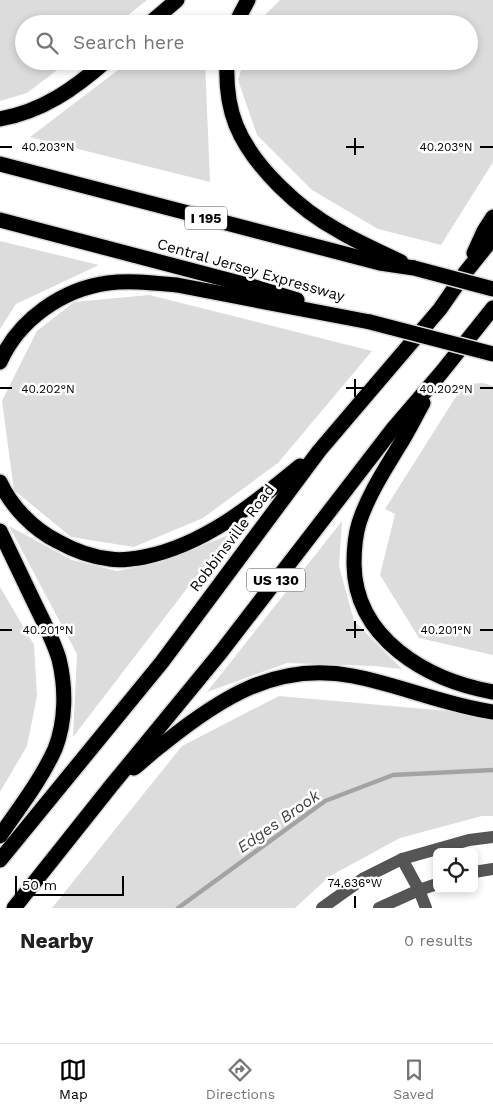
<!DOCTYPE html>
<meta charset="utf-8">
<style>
body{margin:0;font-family:"Work Sans",sans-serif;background:#f2f2f2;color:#202124}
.controls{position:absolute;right:15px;bottom:15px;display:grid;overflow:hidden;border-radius:8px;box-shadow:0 2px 8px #0003}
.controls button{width:45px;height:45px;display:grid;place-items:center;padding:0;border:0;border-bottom:1px solid #e0e0e0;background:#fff;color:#202124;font:25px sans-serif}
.scale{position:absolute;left:15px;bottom:12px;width:109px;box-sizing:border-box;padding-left:5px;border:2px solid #000;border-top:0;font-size:14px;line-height:18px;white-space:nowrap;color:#000;-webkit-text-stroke:4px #fff;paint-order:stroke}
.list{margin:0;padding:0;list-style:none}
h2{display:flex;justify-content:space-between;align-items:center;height:65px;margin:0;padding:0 20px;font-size:21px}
h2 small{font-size:16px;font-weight:400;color:#757577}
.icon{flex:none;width:28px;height:28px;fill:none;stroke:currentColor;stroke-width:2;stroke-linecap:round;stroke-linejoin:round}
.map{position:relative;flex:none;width:493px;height:908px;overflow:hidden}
.search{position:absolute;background:#fff;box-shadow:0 2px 8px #0003;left:15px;right:15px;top:15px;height:55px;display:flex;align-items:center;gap:12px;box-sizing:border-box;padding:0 18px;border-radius:28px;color:#757577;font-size:19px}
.sheet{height:135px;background:#fff}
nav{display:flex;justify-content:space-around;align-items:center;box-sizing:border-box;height:70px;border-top:1px solid #e0e0e0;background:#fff;font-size:14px;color:#757577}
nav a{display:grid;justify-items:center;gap:2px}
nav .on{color:#000}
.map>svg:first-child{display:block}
</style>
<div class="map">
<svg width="493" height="908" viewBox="0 0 493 908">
<rect width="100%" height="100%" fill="#fff"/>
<g fill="#dcdcdc">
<polygon points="0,0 147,0 117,24 24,24 24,61 69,61 27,93 0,101"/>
<polygon points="280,0 493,0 493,162 441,245 378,229 312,190 257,135 238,80 244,61 469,61 469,24 256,24"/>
<polygon points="130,61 205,61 210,182 30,137"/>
<polygon points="0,241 99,265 16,304 0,329"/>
<polygon points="149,295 372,351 278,463 203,518 134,547 71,537 14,490 2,401 37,331 74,302"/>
<polygon points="483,383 493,386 493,655 419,638 380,575 395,514 385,509 464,384"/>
<polygon points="342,521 339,566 354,621 402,669 374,666 287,663 207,692"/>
<polygon points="9,526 72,560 117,571 162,562 228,535 73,737 77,654"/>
<polygon points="0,587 34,645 37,696 27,746 0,792"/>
<polygon points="279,696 493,715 493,816 482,816 400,838 330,876 295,908 52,908 182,746"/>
</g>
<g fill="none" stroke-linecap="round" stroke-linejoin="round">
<polyline stroke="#a3a3a3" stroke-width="4.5" points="178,908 325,801 393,775 493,770"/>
<defs>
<g id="highway">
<polyline points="149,24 177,0"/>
<polyline points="236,24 240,15 248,0"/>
<path d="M227 61C226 83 228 105 236 125 253 167 300 210 339 231 359 243 381 252 401 262"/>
<path d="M0 119C43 111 74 89 106 61"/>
<polyline points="0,164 380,263 414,268"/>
<polyline points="0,220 251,286 297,300"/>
<polyline points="474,253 484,231 493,217"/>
<path d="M0 362C19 319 63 289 108 283 131 280 154 283 177 285L370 322"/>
<path d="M423 403C415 417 408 432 399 446 384 471 368 495 359 523 355 536 354 551 354 564 355 639 427 680 493 692"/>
<path d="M0 482C11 506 33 529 57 541 73 550 91 557 110 559 121 561 133 559 144 557 204 545 254 504 300 466"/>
<path d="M0 531C11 554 22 577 33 600 42 619 53 639 59 659 66 688 66 721 55 749 41 780 19 808 0 836"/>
<path d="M134 768C144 760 153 751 163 744 220 698 277 661 353 676 400 685 445 705 493 712"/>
<polyline points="0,860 162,662 319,451 440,309 465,273 493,238"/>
<polyline points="14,908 111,786 221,652 392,430 441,373 493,308"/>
</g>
</defs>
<use href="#highway" stroke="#dbdbdb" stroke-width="18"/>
<g stroke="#555" stroke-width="12">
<polyline points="402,859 419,890 426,908"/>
<polyline points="474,872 493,869"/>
<polyline points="322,908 364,878 402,859 469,840 493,837"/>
<polyline points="379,908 419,890 437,884"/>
</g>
<use href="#highway" stroke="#000" stroke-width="15"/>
<defs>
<g id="highway-bridge">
<polyline points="414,268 493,289"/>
<polyline points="370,322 493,354"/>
</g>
</defs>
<use href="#highway-bridge" stroke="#dbdbdb" stroke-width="18" stroke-linecap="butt"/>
<use href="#highway-bridge" stroke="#000" stroke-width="15"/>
</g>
<path fill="none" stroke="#000" stroke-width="2" d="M355 138V155M0 147H12M346 147H364M480 147H493M355 379V397M0 388H12M346 388H364M480 388H493M355 621V638M0 630H12M346 630H364M480 630H493M355 896V908"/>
<g text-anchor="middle" stroke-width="5" stroke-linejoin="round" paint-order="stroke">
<g fill="#fff" stroke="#4c4c4c" stroke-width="1">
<rect x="185" y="206.5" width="42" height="23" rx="4"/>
<rect x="247" y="568.5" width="58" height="23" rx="4"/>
</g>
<g font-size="14" font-weight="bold" fill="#000">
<text x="206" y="223">I 195</text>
<text x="276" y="585">US 130</text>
</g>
<g font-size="15" fill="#000" stroke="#fff">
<text transform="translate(251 270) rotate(16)" y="5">Central Jersey Expressway</text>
<text transform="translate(232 538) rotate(-53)" y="5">Robbinsville Road</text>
</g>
<g font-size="16" font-style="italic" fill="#444" stroke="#fff">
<text transform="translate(278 821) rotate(-35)" y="6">Edges Brook</text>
</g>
</g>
<g font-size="12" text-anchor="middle" fill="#000" stroke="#fff" stroke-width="5" stroke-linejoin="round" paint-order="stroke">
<text x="48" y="151">40.203°N</text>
<text x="446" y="151">40.203°N</text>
<text x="48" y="393">40.202°N</text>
<text x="446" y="393">40.202°N</text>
<text x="48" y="634">40.201°N</text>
<text x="446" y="634">40.201°N</text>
<text x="355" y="887">74.636°W</text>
</g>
</svg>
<div class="controls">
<button><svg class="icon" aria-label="locate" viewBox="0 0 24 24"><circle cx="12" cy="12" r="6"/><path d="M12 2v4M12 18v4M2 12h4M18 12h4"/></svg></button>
</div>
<div class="scale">50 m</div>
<div class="search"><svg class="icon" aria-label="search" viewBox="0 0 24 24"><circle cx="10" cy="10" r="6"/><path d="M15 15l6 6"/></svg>Search here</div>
</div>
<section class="sheet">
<h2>Nearby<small>0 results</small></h2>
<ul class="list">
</ul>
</section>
<nav>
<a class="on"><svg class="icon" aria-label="map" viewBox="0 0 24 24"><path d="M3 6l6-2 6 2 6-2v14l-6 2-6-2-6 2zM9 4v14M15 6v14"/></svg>Map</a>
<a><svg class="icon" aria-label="directions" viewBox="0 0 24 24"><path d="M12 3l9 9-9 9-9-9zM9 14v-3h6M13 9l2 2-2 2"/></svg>Directions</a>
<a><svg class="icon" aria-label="saved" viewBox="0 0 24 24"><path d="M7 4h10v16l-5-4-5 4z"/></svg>Saved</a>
</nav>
